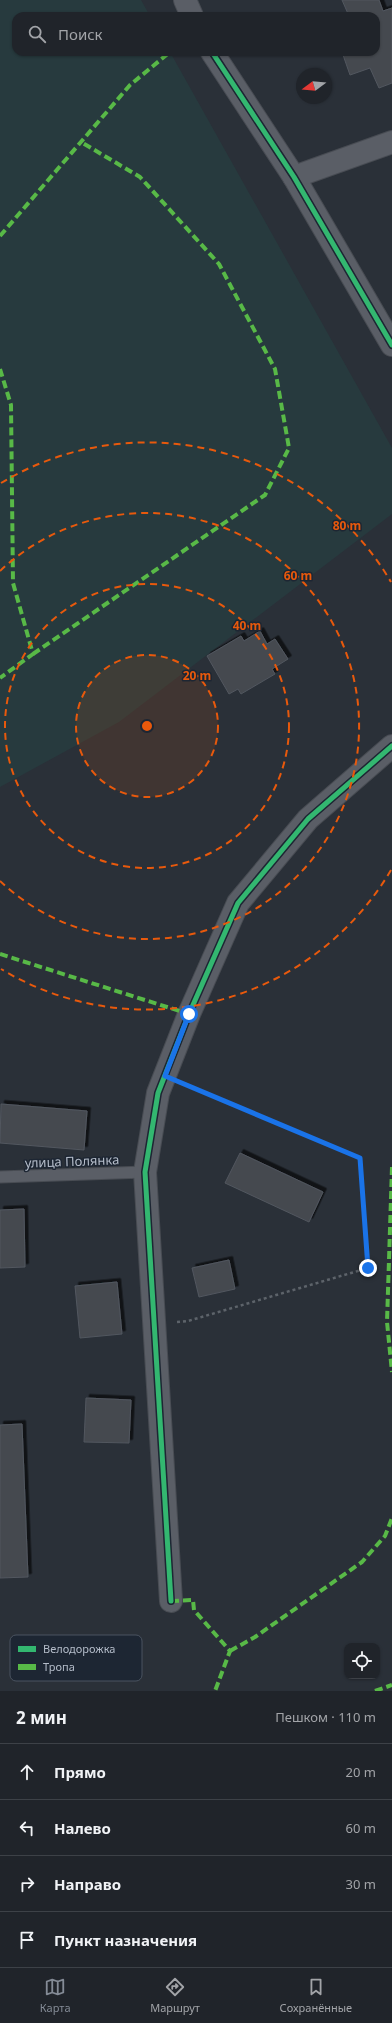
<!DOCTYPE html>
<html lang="ru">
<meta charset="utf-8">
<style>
body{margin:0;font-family:"Noto Sans",sans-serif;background:#2d3036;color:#f1f3f6}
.controls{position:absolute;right:12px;bottom:12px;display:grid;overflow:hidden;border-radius:8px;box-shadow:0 1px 3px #0004}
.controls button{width:36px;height:36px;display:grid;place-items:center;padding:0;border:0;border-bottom:1px solid #3d4147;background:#20242a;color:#f1f3f6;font:20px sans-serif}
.compass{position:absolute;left:296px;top:68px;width:36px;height:36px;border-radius:50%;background:#20242a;box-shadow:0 1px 3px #0004;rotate:254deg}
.stop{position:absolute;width:12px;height:12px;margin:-9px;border:3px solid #1a73e8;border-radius:50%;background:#fff}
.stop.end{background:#1a73e8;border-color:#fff;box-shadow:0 1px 4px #0008}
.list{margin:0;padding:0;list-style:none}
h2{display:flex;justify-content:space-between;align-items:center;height:52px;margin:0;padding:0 16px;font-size:17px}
h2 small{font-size:13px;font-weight:400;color:#a2a4a8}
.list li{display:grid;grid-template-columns:26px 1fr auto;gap:12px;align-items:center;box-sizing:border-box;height:56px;padding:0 16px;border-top:1px solid #3d4147}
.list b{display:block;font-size:15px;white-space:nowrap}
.list em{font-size:13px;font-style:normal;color:#a2a4a8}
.icon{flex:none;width:22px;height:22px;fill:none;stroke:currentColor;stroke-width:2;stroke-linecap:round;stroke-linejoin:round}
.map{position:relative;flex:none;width:392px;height:1691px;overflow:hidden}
.search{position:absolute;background:#20242a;box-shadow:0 1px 3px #0004;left:12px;right:12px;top:12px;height:44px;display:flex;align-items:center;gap:10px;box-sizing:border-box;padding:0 14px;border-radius:12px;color:#a2a4a8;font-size:15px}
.sheet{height:276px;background:#20242a}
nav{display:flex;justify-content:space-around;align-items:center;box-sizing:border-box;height:56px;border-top:1px solid #3d4147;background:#20242a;font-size:11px;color:#a2a4a8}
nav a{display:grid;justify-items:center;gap:2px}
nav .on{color:#848b96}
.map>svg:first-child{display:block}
</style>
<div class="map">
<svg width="392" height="1691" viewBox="0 0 392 1691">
<defs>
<filter id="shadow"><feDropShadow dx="3.5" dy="-3.5" stdDeviation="0" flood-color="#0009"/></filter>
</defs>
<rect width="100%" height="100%" fill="#2a3038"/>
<polygon fill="#273a3e" points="0,0 141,0 150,16 16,16 16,52 170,52 392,448 392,514 119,722 0,787"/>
<g fill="#444950" stroke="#52575f" filter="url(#shadow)">
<polygon points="342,0 379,0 383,11 392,8 392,83 379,88 370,68 350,75 342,52 376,52 376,16 349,16"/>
<polygon points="260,631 267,644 275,639 288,659 272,669 275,674 241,694 238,689 229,694 207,656 241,636 244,641"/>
<polygon points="1,1104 87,1111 84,1150 0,1143"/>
<polygon points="240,1153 323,1192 309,1222 225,1183"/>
<polygon points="24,1209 25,1267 0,1268 0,1210"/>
<polygon points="229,1260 235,1289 199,1297 192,1268"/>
<polygon points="117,1282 122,1334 80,1338 75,1286"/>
<polygon points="86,1398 131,1400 129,1443 84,1442"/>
<polygon points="22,1424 28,1577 0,1578 0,1425"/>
</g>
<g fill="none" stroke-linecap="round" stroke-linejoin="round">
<defs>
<polyline id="lane" points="0,1177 145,1172"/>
<g id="street">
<polyline points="185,0 192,16"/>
<polyline points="212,52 294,177 392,345"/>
<polyline points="294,177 392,142"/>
<polyline points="171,1601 145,1172 158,1093 189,1014 238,903 308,819 392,746"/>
</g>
</defs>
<use href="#lane" stroke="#484c53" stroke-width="13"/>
<use href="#street" stroke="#484c53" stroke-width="24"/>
<polyline stroke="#5d636a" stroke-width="2.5" stroke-dasharray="3 3" stroke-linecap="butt" points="177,1322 188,1321 368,1268 360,1158 186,1085"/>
<use href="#lane" stroke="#5a5e66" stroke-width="11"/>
<use href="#street" stroke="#5a5e66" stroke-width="22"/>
<g stroke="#58b947" stroke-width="4" stroke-dasharray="8 4" stroke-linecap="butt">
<polyline points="0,236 130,85 170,52"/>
<polyline points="0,369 11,405 13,583 33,654 0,678"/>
<polyline points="33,654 265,495 289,448 275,369 219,264 140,177 81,142"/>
<polyline points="0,954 189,1014"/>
<polyline points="392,1167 387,1322 392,1372"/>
<polyline points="171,1601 193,1600 194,1610 230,1651 215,1691"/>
<polyline points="230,1651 255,1637 362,1562 385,1536 392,1518"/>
<polyline points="375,1691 392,1685"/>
</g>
<defs>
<g id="cycleway">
<polyline points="212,52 294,177 392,345"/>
<polyline points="171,1601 145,1172 158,1093 189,1014 238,903 308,819 392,746"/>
</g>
</defs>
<use href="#cycleway" stroke="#1d2633" stroke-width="8"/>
<use href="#cycleway" stroke="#33b770" stroke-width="5"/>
</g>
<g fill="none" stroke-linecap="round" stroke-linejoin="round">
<polyline stroke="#1a73e8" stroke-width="5" points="189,1014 165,1076 360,1158 368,1268"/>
</g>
<circle cx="147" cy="726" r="71" fill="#e8590c" fill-opacity=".12"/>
<g fill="none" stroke="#e8590c" stroke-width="2" stroke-dasharray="7 5">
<circle cx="147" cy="726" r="71"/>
<circle cx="147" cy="726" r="142"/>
<path d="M0 571A213 213 0 1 1 0 881"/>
<path d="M391 870A283 283 0 0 1 1 969M1 483A283 283 0 0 1 391 582"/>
</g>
<g text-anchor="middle" stroke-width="3" stroke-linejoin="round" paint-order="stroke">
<g font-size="13" fill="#b4bcc9" stroke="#1d2633">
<text transform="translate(72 1161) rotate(-2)" y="5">улица Полянка</text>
</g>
</g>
<rect x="10" y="1635" width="132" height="46" rx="6" fill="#1d2633" stroke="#4a5360" stroke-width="1"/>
<rect x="18" y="1646" width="18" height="6" fill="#33b770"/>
<rect x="18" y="1664" width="18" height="6" fill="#58b947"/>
<g font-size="11" fill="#b4bcc9">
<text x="43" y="1653">Велодорожка</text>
<text x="43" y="1671">Тропа</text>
</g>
<circle cx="147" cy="726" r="6" fill="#e8590c" stroke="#1d2633" stroke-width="2"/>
<g font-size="12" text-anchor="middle" font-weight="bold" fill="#e8590c" stroke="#1d2633" stroke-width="3" stroke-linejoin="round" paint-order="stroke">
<text x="347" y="530">80 m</text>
<text x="298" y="580">60 m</text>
<text x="247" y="630">40 m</text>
<text x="197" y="680">20 m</text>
</g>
</svg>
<div class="controls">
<button><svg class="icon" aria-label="locate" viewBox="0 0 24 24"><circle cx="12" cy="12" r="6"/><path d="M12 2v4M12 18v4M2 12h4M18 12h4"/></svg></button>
</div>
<svg class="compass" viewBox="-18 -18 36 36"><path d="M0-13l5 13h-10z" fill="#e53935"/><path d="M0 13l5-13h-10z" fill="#a2a4a8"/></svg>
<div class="stop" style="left:189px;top:1014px"></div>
<div class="stop end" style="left:368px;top:1268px"></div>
<div class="search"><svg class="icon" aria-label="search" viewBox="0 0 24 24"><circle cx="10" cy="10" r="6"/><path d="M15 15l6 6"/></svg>Поиск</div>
</div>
<section class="sheet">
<h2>2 мин<small>Пешком · 110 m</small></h2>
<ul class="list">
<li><svg class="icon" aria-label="ahead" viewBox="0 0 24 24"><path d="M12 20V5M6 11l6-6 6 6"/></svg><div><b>Прямо</b></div><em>20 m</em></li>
<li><svg class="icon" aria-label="left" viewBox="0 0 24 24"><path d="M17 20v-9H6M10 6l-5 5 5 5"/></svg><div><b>Налево</b></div><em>60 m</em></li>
<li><svg class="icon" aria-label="right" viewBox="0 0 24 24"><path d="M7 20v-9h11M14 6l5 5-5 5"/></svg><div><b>Направо</b></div><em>30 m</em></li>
<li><svg class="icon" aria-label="arrive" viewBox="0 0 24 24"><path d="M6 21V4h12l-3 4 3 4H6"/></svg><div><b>Пункт назначения</b></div></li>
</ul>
</section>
<nav>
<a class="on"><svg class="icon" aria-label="map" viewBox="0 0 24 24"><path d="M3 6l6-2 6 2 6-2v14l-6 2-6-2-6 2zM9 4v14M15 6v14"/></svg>Карта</a>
<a><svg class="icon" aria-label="directions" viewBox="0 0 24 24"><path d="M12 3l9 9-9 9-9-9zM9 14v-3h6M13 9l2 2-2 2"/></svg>Маршрут</a>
<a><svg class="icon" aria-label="saved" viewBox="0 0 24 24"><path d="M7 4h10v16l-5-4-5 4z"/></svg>Сохранённые</a>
</nav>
